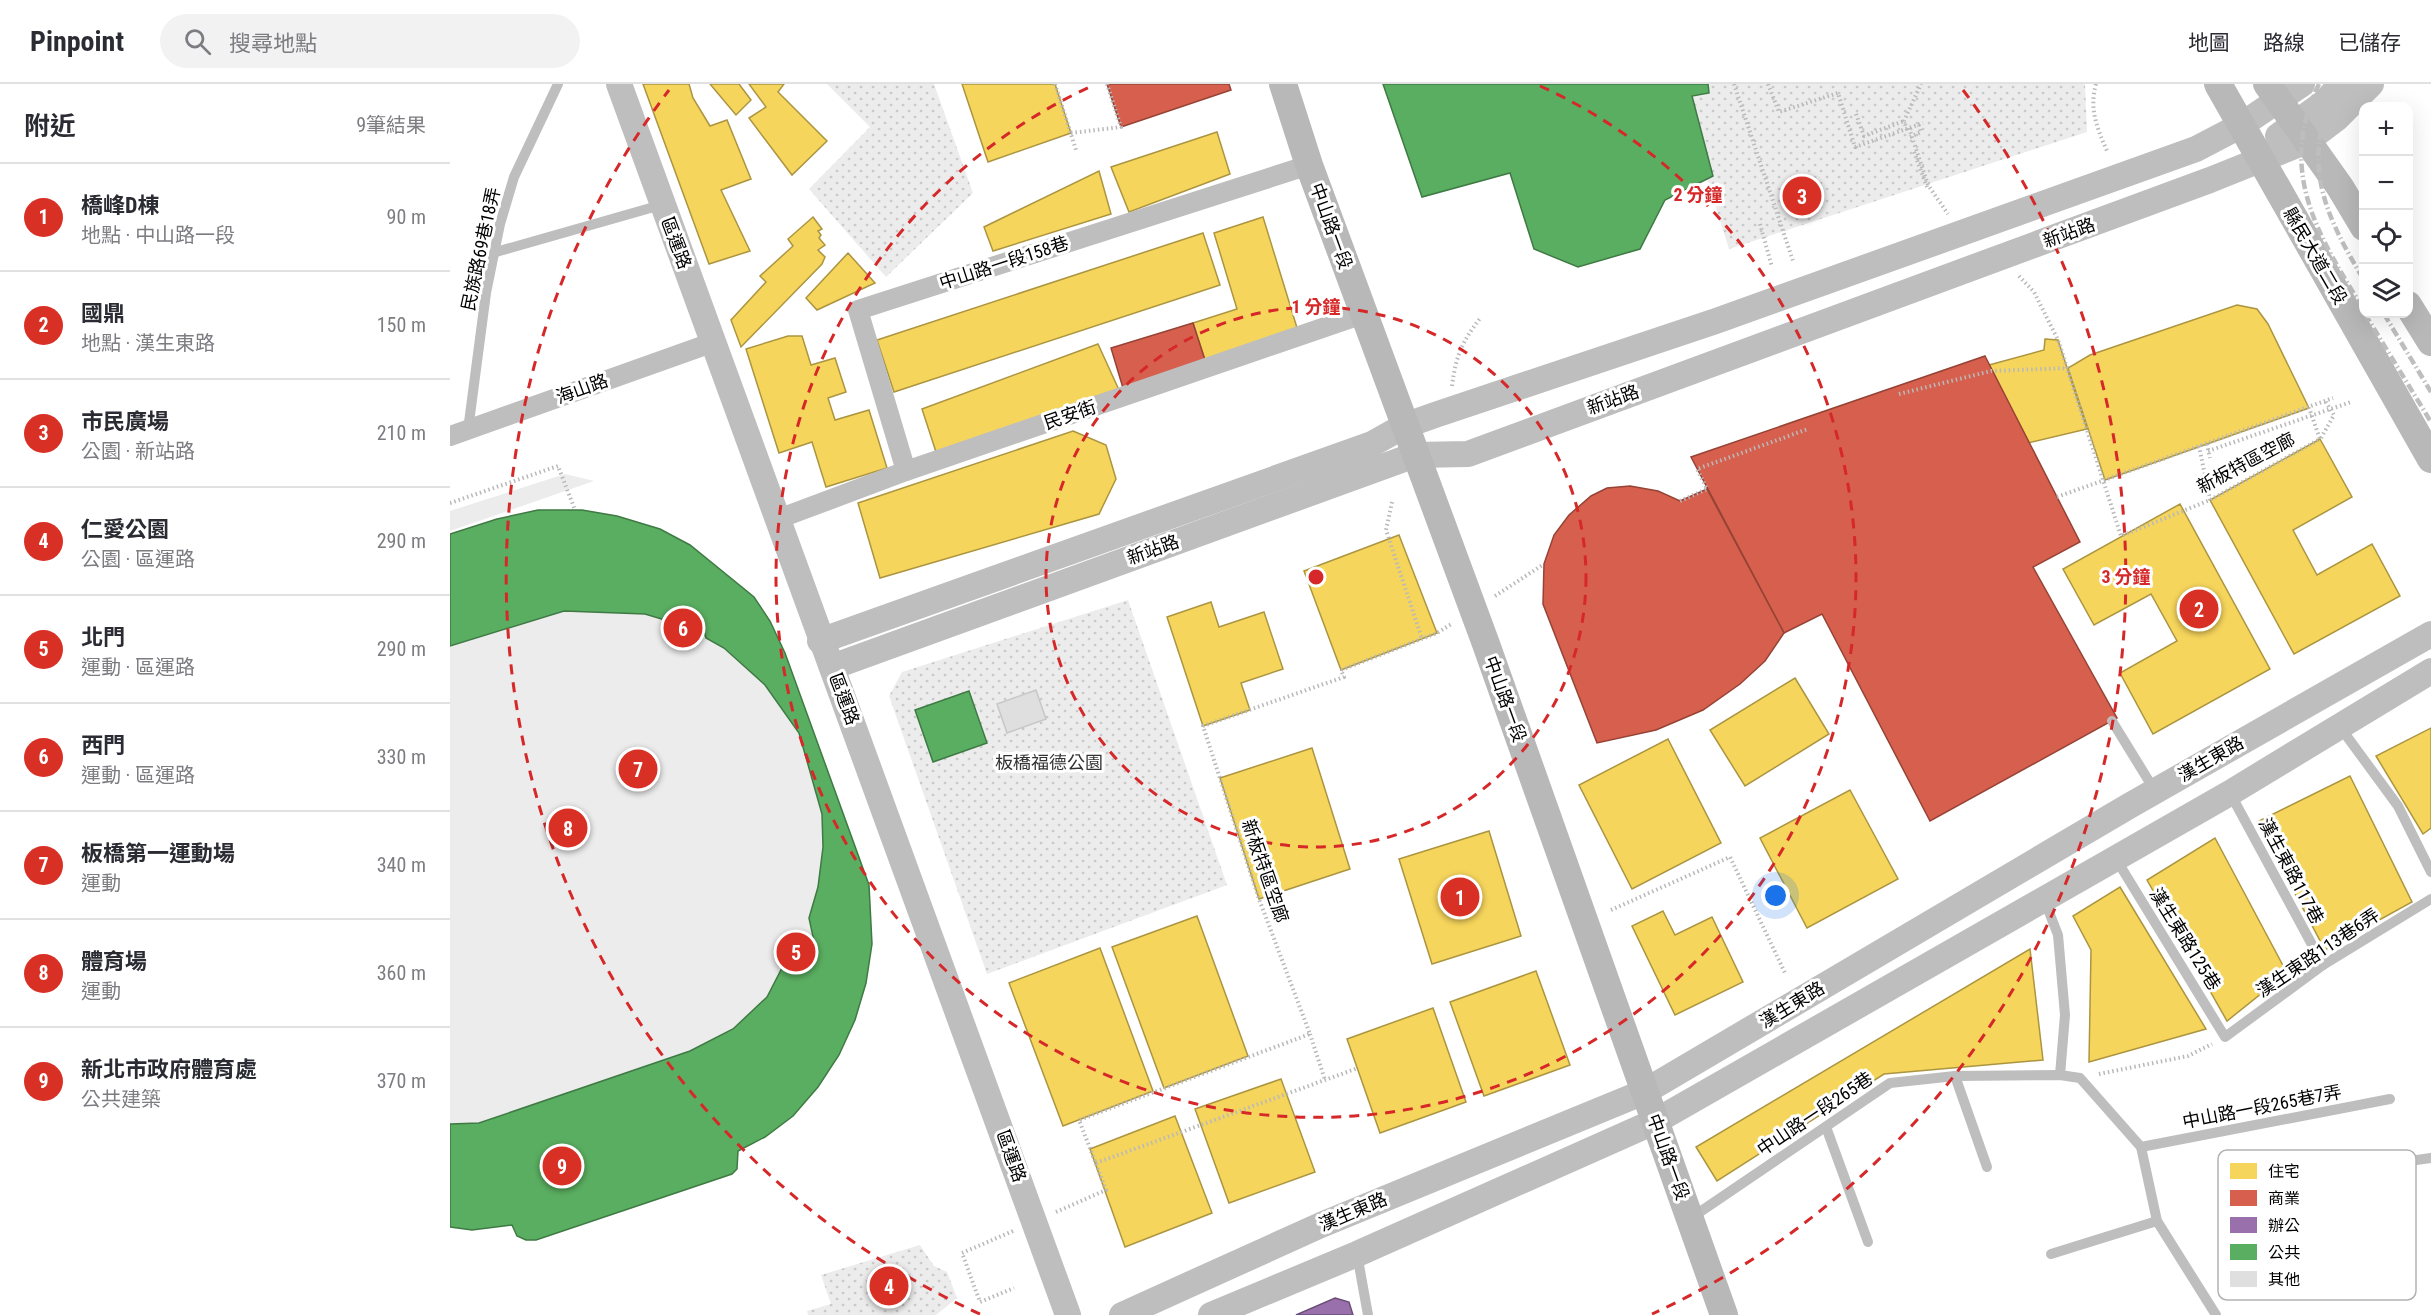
<!DOCTYPE html>
<html lang="zh-TW">
<meta charset="utf-8">
<style>
body{margin:0;font-family:"Roboto Condensed","Noto Sans TC",sans-serif;background:#f2f2f3;color:#2b2b33}
.controls{position:absolute;right:18px;top:18px;display:grid;overflow:hidden;border-radius:12px;box-shadow:0 6px 24px #0002}
.controls button{width:54px;height:54px;display:grid;place-items:center;padding:0;border:0;border-bottom:2px solid #e1e1e2;background:#fff;color:#2b2b33;font:30px sans-serif}
.you{position:absolute;left:1326px;top:812px;width:21px;height:21px;margin:-15px;border:4px solid #fff;border-radius:50%;background:#1a73e8;box-shadow:0 0 0 9px #1a73e833}
.badge{display:grid;place-items:center;width:39px;height:39px;border-radius:50%;background:#d93025;color:#fff;font-size:20px;font-weight:700}
.pin{position:absolute;translate:-50% -50%;border:3px solid #fff;box-shadow:0 2px 6px #0006}
.list{margin:0;padding:0;list-style:none}
h2{display:flex;justify-content:space-between;align-items:center;height:78px;margin:0;padding:0 24px;font-size:26px}
h2 small{font-size:20px;font-weight:400;color:#7c7c81}
.list li{display:grid;grid-template-columns:39px 1fr auto;gap:18px;align-items:center;box-sizing:border-box;height:108px;padding:0 24px;border-top:2px solid #e1e1e2}
.list b{display:block;font-size:22px;white-space:nowrap}
.list p{margin:0;font-size:20px;white-space:nowrap;color:#7c7c81}
.list em{font-size:20px;font-style:normal;color:#7c7c81}
.icon{flex:none;width:33px;height:33px;fill:none;stroke:currentColor;stroke-width:2;stroke-linecap:round;stroke-linejoin:round}
.map{position:relative;flex:none;width:1981px;height:1231px;overflow:hidden}
header{display:flex;align-items:center;gap:36px;box-sizing:border-box;height:84px;padding:0 30px;background:#fff;border-bottom:2px solid #e1e1e2}
header strong{font-size:28px}
nav{display:flex;gap:33px;margin-inline-start:auto;font-size:21px}
.search{width:420px;height:54px;background:#f2f2f3;display:flex;align-items:center;gap:15px;box-sizing:border-box;padding:0 21px;border-radius:33px;color:#7c7c81;font-size:22px}
main{display:flex}
aside{flex:1;background:#fff}
.map>svg:first-child{display:block}
</style>
<header>
<strong>Pinpoint</strong>
<div class="search"><svg class="icon" aria-label="search" viewBox="0 0 24 24"><circle cx="10" cy="10" r="6"/><path d="M15 15l6 6"/></svg>搜尋地點</div>
<nav><a>地圖</a><a>路線</a><a>已儲存</a></nav>
</header>
<main>
<aside>
<h2>附近<small>9筆結果</small></h2>
<ul class="list">
<li><span class="badge">1</span><div><b>橋峰D棟</b><p>地點 · 中山路一段</p></div><em>90 m</em></li>
<li><span class="badge">2</span><div><b>國鼎</b><p>地點 · 漢生東路</p></div><em>150 m</em></li>
<li><span class="badge">3</span><div><b>市民廣場</b><p>公園 · 新站路</p></div><em>210 m</em></li>
<li><span class="badge">4</span><div><b>仁愛公園</b><p>公園 · 區運路</p></div><em>290 m</em></li>
<li><span class="badge">5</span><div><b>北門</b><p>運動 · 區運路</p></div><em>290 m</em></li>
<li><span class="badge">6</span><div><b>西門</b><p>運動 · 區運路</p></div><em>330 m</em></li>
<li><span class="badge">7</span><div><b>板橋第一運動場</b><p>運動</p></div><em>340 m</em></li>
<li><span class="badge">8</span><div><b>體育場</b><p>運動</p></div><em>360 m</em></li>
<li><span class="badge">9</span><div><b>新北市政府體育處</b><p>公共建築</p></div><em>370 m</em></li>
</ul>
</aside>
<div class="map">
<svg width="1981" height="1231" viewBox="0 0 1981 1231">
<defs>
<pattern id="park-dots" width="8" height="8" patternUnits="userSpaceOnUse" patternTransform="scale(1.5)"><rect width="8" height="8" fill="#ececec"/><path d="M2 2h.1M6 6h.1" fill="none" stroke="#c9c9c9" stroke-width="1.8" stroke-linecap="round"/></pattern>
</defs>
<rect width="100%" height="100%" fill="#fff"/>
<g fill="#ececec">
<polygon points="115,390 144,397 0,447 0,427"/>
<path d="M88 426C166 426 214 438 275 489 285 497 296 504 304 513 318 529 326 550 335 569L419 801 422 860 416 899 405 936 389 971 315 1053 288 1067 287 1085 282 1090 86 1156 67 1152 62 1141 22 1146 0 1143V450L47 435Z"/>
</g>
<g fill="url(#park-dots)">
<polygon points="377,0 484,0 523,109 436,193 359,105 420,43"/>
<polygon points="1227,0 1635,0 1637,48 1279,165"/>
<polygon points="678,516 777,801 537,890 439,612 452,588"/>
<polygon points="470,1161 484,1182 497,1188 507,1214 486,1231 358,1231 357,1227 381,1220 371,1191"/>
</g>
<g fill="#f6d55c" stroke="#ac9540" stroke-width="1.5">
<polygon points="193,0 239,0 243,14 260,42 277,36 301,95 271,106 300,167 259,180"/>
<polygon points="260,0 289,0 301,16 286,31"/>
<polygon points="299,0 334,0 328,8 377,57 342,91 299,34 316,23"/>
<polygon points="512,0 605,0 621,49 538,78"/>
<polygon points="767,48 780,90 679,128 661,83"/>
<polygon points="649,87 661,130 543,167 534,143"/>
<polygon points="363,133 372,145 368,147 371,151 369,154 375,161 368,166 375,173 372,180 291,263 281,236 316,198 310,192 343,162 338,155"/>
<polygon points="813,133 848,247 755,276 743,239 787,225 764,149"/>
<polygon points="753,149 770,201 444,308 427,256"/>
<polygon points="398,169 425,199 367,226 356,214"/>
<polygon points="1787,221 1807,225 1818,240 1859,324 1655,396 1618,284 1640,271"/>
<polygon points="338,252 352,252 361,281 385,274 396,308 378,314 385,336 419,326 437,384 376,403 362,358 329,369 296,265"/>
<polygon points="1595,255 1608,256 1637,345 1578,359 1539,281 1594,266"/>
<polygon points="648,260 669,306 487,371 472,325"/>
<polygon points="623,347 656,361 666,395 649,430 430,494 408,419"/>
<polygon points="1870,355 1902,413 1843,446 1867,491 1922,460 1950,512 1844,570 1760,416"/>
<polygon points="1730,420 1820,585 1703,650 1670,589 1727,557 1701,510 1644,541 1613,485"/>
<polygon points="949,451 987,549 891,586 854,487"/>
<polygon points="761,518 769,543 814,528 833,585 791,599 800,626 753,642 717,533"/>
<polygon points="1345,594 1379,650 1295,702 1260,646"/>
<polygon points="1981,644 1981,744 1973,750 1926,672"/>
<polygon points="1218,655 1271,759 1182,805 1129,701"/>
<polygon points="862,664 900,785 809,815 770,694"/>
<polygon points="1900,692 1962,818 1875,866 1807,738"/>
<polygon points="1400,706 1448,795 1357,844 1310,754"/>
<polygon points="1039,747 1071,852 982,880 949,775"/>
<polygon points="1765,754 1837,889 1777,937 1697,796"/>
<polygon points="1670,803 1756,945 1639,978 1641,866 1623,832"/>
<polygon points="1213,827 1225,851 1262,833 1293,898 1225,931 1182,842"/>
<polygon points="747,832 798,972 714,1004 662,863"/>
<polygon points="650,864 703,1007 613,1042 559,899"/>
<polygon points="1580,865 1593,976 1434,990 1267,1097 1246,1063"/>
<polygon points="1086,887 1120,981 1034,1012 1000,918"/>
<polygon points="983,924 1016,1018 930,1049 897,955"/>
<polygon points="831,995 865,1088 779,1119 745,1025"/>
<polygon points="725,1032 762,1129 675,1163 640,1065"/>
</g>
<g fill="#d6604d" stroke="#964336" stroke-width="1.5">
<polygon points="657,0 779,0 781,6 671,43"/>
<polygon points="743,239 755,276 673,304 661,264"/>
<polygon points="1535,272 1630,458 1583,483 1667,634 1480,737 1372,530 1334,549 1241,373"/>
<polygon points="1180,402 1208,407 1230,417 1257,405 1334,549 1315,577 1290,600 1253,626 1206,646 1147,659 1093,520 1094,480 1104,451 1119,431 1141,412 1157,404"/>
</g>
<polygon fill="#9970ab" stroke="#6b4e78" stroke-width="1.5" points="885,1214 899,1218 903,1231 846,1231"/>
<g fill="#5aae61" stroke="#3f7a44" stroke-width="1.5">
<polygon points="933,0 1258,0 1259,9 1242,12 1263,92 1215,116 1190,165 1128,183 1084,165 1060,89 972,113"/>
<polygon points="88,426 132,426 167,432 210,445 240,461 304,513 320,537 335,569 419,801 422,860 416,899 405,936 389,971 368,1003 343,1032 315,1053 288,1067 287,1085 282,1090 86,1156 76,1156 67,1152 62,1141 22,1146 0,1143 0,1040 29,1039 240,967 283,945 317,913 333,882 353,882 365,862 359,834 368,803 373,763 372,730 349,649 315,601 274,564 256,554 251,537 230,530 218,537 195,530 114,527 0,562 0,450 47,435"/>
<polygon points="519,607 537,659 483,678 465,626"/>
</g>
<polygon fill="#dfdfdf" stroke="#c7c7c7" stroke-width="1.5" points="586,606 596,635 557,649 547,620"/>
<g fill="none" stroke-linecap="round" stroke-linejoin="round">
<g stroke="#b9b9b9" stroke-width="4" stroke-dasharray="1.5 3" stroke-linecap="butt">
<polyline points="605,0 626,66"/>
<polyline points="1284,0 1343,177"/>
<polyline points="1318,0 1329,28 1388,9 1405,63 1473,39"/>
<path d="M1646 0C1639 25 1647 44 1657 67"/>
<polyline points="1406,30 1414,52 1454,37"/>
<polyline points="1459,44 1478,101 1498,130"/>
<polyline points="1457,46 1454,37 1471,0"/>
<polyline points="621,49 671,43 657,0"/>
<polyline points="1460,53 1471,48 1469,41"/>
<polyline points="1464,68 1477,103"/>
<polyline points="1310,140 1322,183"/>
<polyline points="1569,192 1584,208 1608,256 1671,452 1760,416 1870,355 1859,324"/>
<path d="M1002 302C1006 271 1012 258 1031 233"/>
<polyline points="1449,310 1541,287 1618,284"/>
<polyline points="1871,354 1884,331 1875,317"/>
<polyline points="1757,360 1760,374"/>
<polyline points="1749,362 1760,416"/>
<polyline points="1758,367 1901,318"/>
<polyline points="1607,413 1883,314"/>
<polyline points="1230,417 1257,405 1247,385 1358,345"/>
<polyline points="942,418 936,446 972,555"/>
<polyline points="0,419 108,382 125,426"/>
<polyline points="1045,512 1094,480"/>
<polyline points="1161,826 1280,773 1335,889"/>
<polyline points="860,950 875,996"/>
<polyline points="1649,990 1738,972 1762,960"/>
<polyline points="646,1079 908,984"/>
<polyline points="606,1128 656,1106 629,1036 860,950 809,815 753,642 894,593 891,586 987,549 1003,539"/>
<polyline points="563,1147 512,1169 530,1218 564,1204"/>
</g>
<g stroke="#bebebe" stroke-width="10">
<polyline points="46,168 211,121"/>
<polyline points="18,346 36,209 50,140 64,93 108,0"/>
<polyline points="1662,637 1705,707"/>
<polyline points="1890,643 1948,722 1981,788"/>
<polyline points="1780,709 1873,881"/>
<polyline points="1666,775 1775,953 1873,881 1981,815"/>
<polyline points="1594,815 1608,851 1615,931 1610,991"/>
<polyline points="1505,992 1537,1083"/>
<polyline points="1376,1043 1418,1158"/>
<polyline points="1691,1063 1940,1015"/>
<polyline points="1896,1086 1981,1074"/>
<polyline points="1241,1134 1440,999 1505,992 1610,991 1630,994 1691,1063 1707,1137 1766,1231"/>
<polyline points="907,1170 918,1231"/>
<polyline points="1601,1170 1707,1137"/>
</g>
<g stroke="#bebebe" stroke-width="20">
<polyline points="0,352 264,258"/>
<polyline points="456,387 408,226 859,81"/>
<polyline points="328,435 456,387 913,230"/>
</g>
<g stroke="#bebebe" stroke-width="26">
<polyline points="169,0 618,1231"/>
<polyline points="1828,52 1875,18 1891,0"/>
<polyline points="370,557 922,360 954,342 985,331 1266,237 1746,65 1790,42 1852,0"/>
<polyline points="382,583 965,371 1018,370 1760,96 1857,57 1886,35 1921,0"/>
<polyline points="672,1231 871,1141 1194,1008 1679,722 1981,550"/>
<polyline points="761,1231 907,1170 1206,1037 1780,709 1981,587"/>
</g>
<g stroke="#b8b8b8" stroke-width="28">
<polyline points="833,0 859,81 1036,560 1274,1231"/>
<polyline points="1768,0 1981,375"/>
<polyline points="1817,0 1890,103 1914,143"/>
<polyline points="1958,221 1981,258"/>
</g>
<g stroke="#bebebe" stroke-width="4.5" stroke-dasharray="9 3 1.5 3" stroke-linecap="butt">
<path d="M1869 0C1826 87 1869 153 1914 226"/>
<path d="M1887 0C1850 77 1873 128 1914 196"/>
<polyline points="1915,230 1981,338"/>
<polyline points="1934,230 1981,308"/>
</g>
</g>
<g fill="none" stroke="#d62828" stroke-width="3" stroke-dasharray="10 8">
<circle cx="866" cy="493" r="270"/>
<path d="M1090 2A540 540 0 1 1 642 2"/>
<path d="M530 1230A810 810 0 0 1 219 6M1513 6A810 810 0 0 1 1202 1230"/>
</g>
<g text-anchor="middle" stroke-width="6" stroke-linejoin="round" paint-order="stroke">
<g font-size="18" fill="#000" stroke="#fff">
<text transform="translate(881 142) rotate(70)" y="6">中山路一段</text>
<text transform="translate(1619 149) rotate(-20)" y="6">新站路</text>
<text transform="translate(226 159) rotate(69)" y="6">區運路</text>
<text transform="translate(31 165) rotate(-78)" y="6">民族路69巷18弄</text>
<text transform="translate(1865 172) rotate(60)" y="6">縣民大道二段</text>
<text transform="translate(554 179) rotate(-18)" y="6">中山路一段158巷</text>
<text transform="translate(132 305) rotate(-20)" y="6">海山路</text>
<text transform="translate(1163 316) rotate(-20)" y="6">新站路</text>
<text transform="translate(620 331) rotate(-19)" y="6">民安街</text>
<text transform="translate(1796 379) rotate(-28)" y="6">新板特區空廊</text>
<text transform="translate(703 466) rotate(-20)" y="6">新站路</text>
<text transform="translate(394 615) rotate(69)" y="6">區運路</text>
<text transform="translate(1055 615) rotate(70)" y="6">中山路一段</text>
<text transform="translate(1761 675) rotate(-30)" y="6">漢生東路</text>
<text transform="translate(815 787) rotate(71)" y="6">新板特區空廊</text>
<text transform="translate(1841 787) rotate(62)" y="6">漢生東路117巷</text>
<text transform="translate(1735 855) rotate(58)" y="6">漢生東路125巷</text>
<text transform="translate(1868 869) rotate(-34)" y="6">漢生東路113巷6弄</text>
<text transform="translate(1342 921) rotate(-31)" y="6">漢生東路</text>
<text transform="translate(1812 1023) rotate(-11)" y="6">中山路一段265巷7弄</text>
<text transform="translate(1365 1030) rotate(-34)" y="6">中山路一段265巷</text>
<text transform="translate(561 1072) rotate(70)" y="6">區運路</text>
<text transform="translate(1218 1073) rotate(70)" y="6">中山路一段</text>
<text transform="translate(903 1128) rotate(-23)" y="6">漢生東路</text>
</g>
<g font-size="18" fill="#333" stroke="#fff">
<text x="599" y="685">板橋福德公園</text>
</g>
</g>
<rect x="1768" y="1066" width="198" height="150" rx="9" fill="#fff" stroke="#b2b2b2" stroke-width="1.5"/>
<rect x="1780" y="1079" width="27" height="16" fill="#f6d55c"/>
<rect x="1780" y="1106" width="27" height="16" fill="#d6604d"/>
<rect x="1780" y="1133" width="27" height="16" fill="#9970ab"/>
<rect x="1780" y="1160" width="27" height="16" fill="#5aae61"/>
<rect x="1780" y="1187" width="27" height="16" fill="#dfdfdf"/>
<g font-size="16" fill="#000">
<text x="1818" y="1093">住宅</text>
<text x="1818" y="1120">商業</text>
<text x="1818" y="1147">辦公</text>
<text x="1818" y="1174">公共</text>
<text x="1818" y="1201">其他</text>
</g>
<circle cx="866" cy="493" r="9" fill="#d62828" stroke="#fff" stroke-width="3"/>
<g font-size="18" text-anchor="middle" font-weight="bold" fill="#d62828" stroke="#fff" stroke-width="6" stroke-linejoin="round" paint-order="stroke">
<text x="1248" y="117">2 分鐘</text>
<text x="866" y="229">1 分鐘</text>
<text x="1676" y="499">3 分鐘</text>
</g>
</svg>
<div class="controls">
<button>+</button>
<button>−</button>
<button><svg class="icon" aria-label="locate" viewBox="0 0 24 24"><circle cx="12" cy="12" r="6"/><path d="M12 2v4M12 18v4M2 12h4M18 12h4"/></svg></button>
<button><svg class="icon" aria-label="layers" viewBox="0 0 24 24"><path d="M12 4l9 5-9 5-9-5zM3 14l9 5 9-5"/></svg></button>
</div>
<div class="you"></div>
<div class="pin badge" style="left:1010px;top:813px">1</div>
<div class="pin badge" style="left:1749px;top:525px">2</div>
<div class="pin badge" style="left:1352px;top:112px">3</div>
<div class="pin badge" style="left:439px;top:1202px">4</div>
<div class="pin badge" style="left:346px;top:868px">5</div>
<div class="pin badge" style="left:233px;top:544px">6</div>
<div class="pin badge" style="left:188px;top:685px">7</div>
<div class="pin badge" style="left:118px;top:744px">8</div>
<div class="pin badge" style="left:112px;top:1082px">9</div>
</div>
</main>
